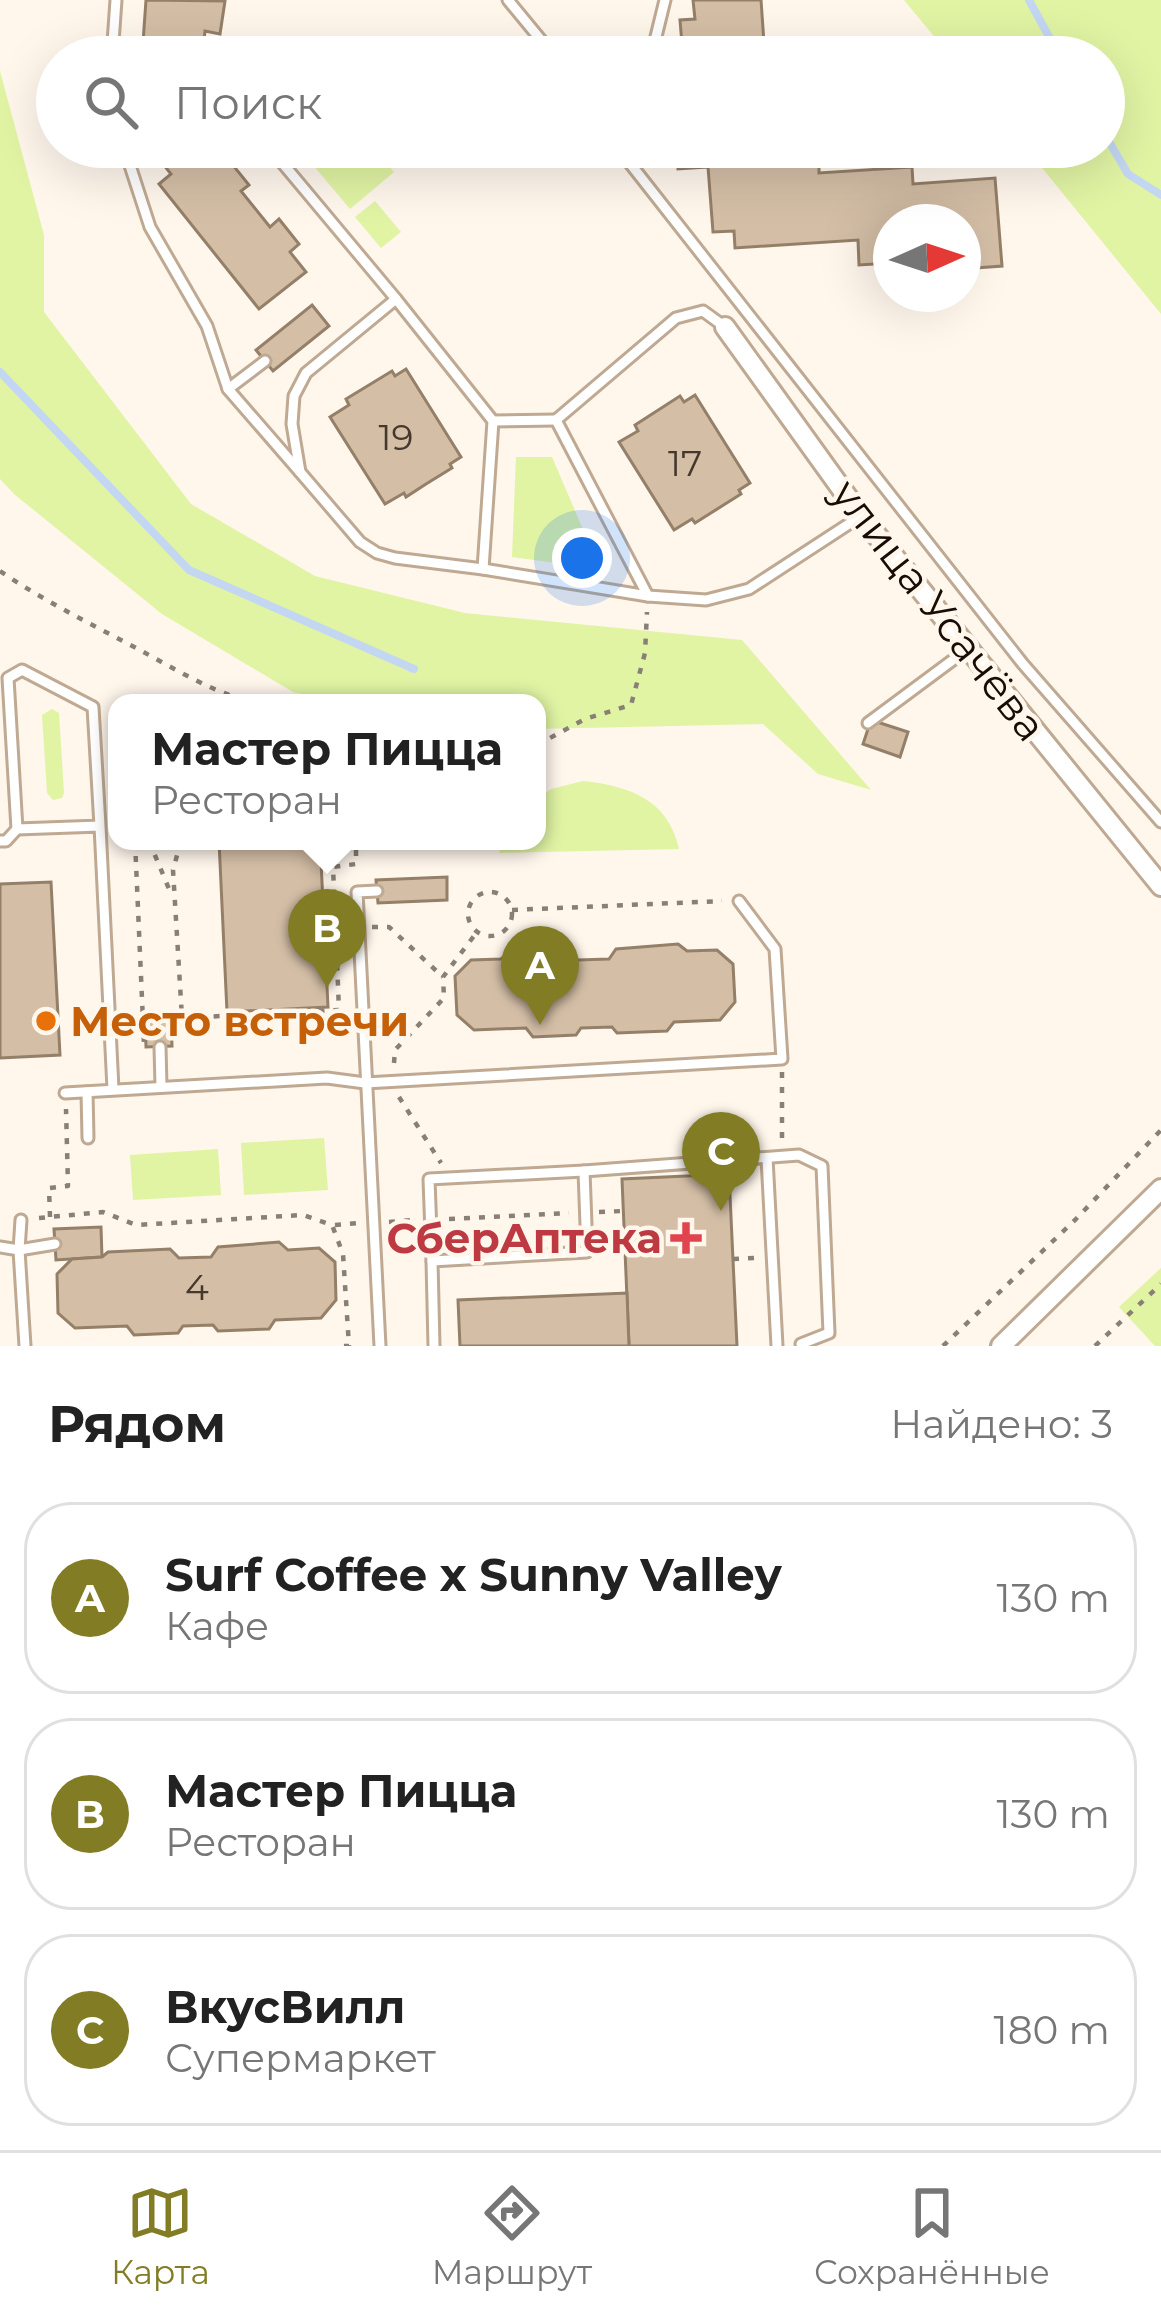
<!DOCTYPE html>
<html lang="ru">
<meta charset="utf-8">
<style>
body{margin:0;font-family:Montserrat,sans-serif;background:#f6f6f6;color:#222}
.compass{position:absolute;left:873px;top:204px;width:108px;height:108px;border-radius:50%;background:#fff;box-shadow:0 12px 48px #0002;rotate:87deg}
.you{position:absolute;left:582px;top:558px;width:42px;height:42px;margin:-30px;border:9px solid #fff;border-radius:50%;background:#1a73e8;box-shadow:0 0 0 18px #1a73e833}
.badge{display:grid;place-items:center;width:78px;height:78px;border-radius:50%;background:#827d25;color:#fff;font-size:39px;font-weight:700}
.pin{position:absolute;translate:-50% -99px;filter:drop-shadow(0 3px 6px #0008)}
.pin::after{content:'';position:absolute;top:63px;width:42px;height:36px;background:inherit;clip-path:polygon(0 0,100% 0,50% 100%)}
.popup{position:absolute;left:108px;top:694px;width:438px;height:156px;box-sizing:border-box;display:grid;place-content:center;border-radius:24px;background:#fff;filter:drop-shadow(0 3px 9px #0005);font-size:39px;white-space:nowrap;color:#767676}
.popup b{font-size:45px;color:#222}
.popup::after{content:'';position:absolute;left:50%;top:100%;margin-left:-24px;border:24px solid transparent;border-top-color:#fff}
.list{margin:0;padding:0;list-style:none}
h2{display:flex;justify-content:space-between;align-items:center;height:156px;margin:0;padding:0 48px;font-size:51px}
h2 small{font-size:39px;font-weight:400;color:#767676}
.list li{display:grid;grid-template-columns:78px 1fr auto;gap:36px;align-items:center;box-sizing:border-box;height:192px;margin:0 24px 24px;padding:0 24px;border:3px solid #e0e0e0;border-radius:48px}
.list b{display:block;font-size:45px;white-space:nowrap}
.list p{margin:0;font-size:39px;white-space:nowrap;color:#767676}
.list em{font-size:39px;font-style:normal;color:#767676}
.icon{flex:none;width:66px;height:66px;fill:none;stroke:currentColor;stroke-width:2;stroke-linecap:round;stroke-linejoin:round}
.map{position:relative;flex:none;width:1161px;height:1346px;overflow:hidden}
.search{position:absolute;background:#fff;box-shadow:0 12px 48px #0002;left:36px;right:36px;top:36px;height:132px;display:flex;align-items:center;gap:30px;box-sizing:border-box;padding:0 42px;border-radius:66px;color:#767676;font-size:45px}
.sheet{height:804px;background:#fff}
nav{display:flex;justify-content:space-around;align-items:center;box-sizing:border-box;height:168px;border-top:3px solid #e0e0e0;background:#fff;font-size:33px;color:#767676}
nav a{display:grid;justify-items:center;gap:6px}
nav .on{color:#827d25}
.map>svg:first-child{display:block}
</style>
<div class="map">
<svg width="1161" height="1346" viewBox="0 0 1161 1346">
<rect width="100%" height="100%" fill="#fff6ec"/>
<g fill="#e1f4a4">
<polygon points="904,0 1161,0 1161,314 1025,147 1104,147 1104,57 951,57"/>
<polygon points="0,71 44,235 44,312 191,504 315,576 465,613 742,640 871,790 818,774 763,724 537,729 537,703 344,703 293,692 162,614 14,494 0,479"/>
<polygon points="298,147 373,147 394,172 350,209"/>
<polygon points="375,201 401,232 381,248 355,217"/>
<polygon points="516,457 552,457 600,569 512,557"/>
<polygon points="52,709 59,713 64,793 62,798 53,800 47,793 42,715"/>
<path d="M583 781C629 786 668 799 679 849L499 853 504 841H537V799L551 789Z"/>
<polygon points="324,1138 328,1190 244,1195 241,1143"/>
<polygon points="218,1149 221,1195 133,1200 130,1155"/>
<polygon points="1161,1268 1161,1346 1155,1346 1119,1307"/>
</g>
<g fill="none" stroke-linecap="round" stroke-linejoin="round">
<g stroke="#c3d7f3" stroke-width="8">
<polyline points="1029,0 1060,57"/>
<polyline points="1104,133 1128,174 1161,195"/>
<polyline points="0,372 189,570 414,669"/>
</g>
</g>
<g fill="#d4bea6" stroke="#947f68" stroke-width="3">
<polygon points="146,0 225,1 220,34 205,31 202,57 142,57"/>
<polygon points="693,0 761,0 765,57 683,57 680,20 695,19"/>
<polygon points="156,147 201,147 207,159 212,155 220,165 228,159 249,185 241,191 270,227 279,219 299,244 290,252 306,272 259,309 159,184 171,174 156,155"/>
<polygon points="676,147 757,147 759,166 819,162 819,173 912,167 913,184 995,178 1002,266 963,269 963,222 891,222 891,263 859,265 858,240 735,248 734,231 713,232 708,167 678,169"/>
<polygon points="312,305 329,326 273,371 256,350"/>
<polygon points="406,369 461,457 450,464 452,468 426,484 406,497 404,493 385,504 330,417 349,405 346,399 392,371 395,376"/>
<polygon points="695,395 750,483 739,490 741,494 695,523 692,519 674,530 619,442 638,431 635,425 680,396 684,402"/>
<polygon points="871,720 908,732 900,757 863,744"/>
<polygon points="219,841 320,841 328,1007 227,1012"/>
<polygon points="447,877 447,900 378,903 376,880"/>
<polygon points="51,882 60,1055 0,1058 0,884"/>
<polygon points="678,944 687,951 717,950 733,964 735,1002 720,1020 674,1022 667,1031 617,1033 612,1027 581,1028 576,1035 533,1037 526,1028 474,1030 457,1015 455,976 471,960 501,959 507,954 569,951 578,960 609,959 616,949"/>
<polygon points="171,1013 172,1046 146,1047 145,1015"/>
<polygon points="729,1174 737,1346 629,1346 622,1179"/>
<polygon points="101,1227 102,1257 56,1260 54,1229"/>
<polygon points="279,1242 288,1250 319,1248 335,1262 336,1300 321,1318 275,1320 269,1329 218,1331 213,1325 183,1326 178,1333 134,1335 127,1326 75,1328 58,1313 57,1274 72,1259 102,1257 108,1252 170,1249 179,1258 211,1257 218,1247"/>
<polygon points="627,1293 629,1346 460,1346 458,1300"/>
</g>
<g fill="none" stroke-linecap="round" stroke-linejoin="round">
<defs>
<g id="lane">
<polyline points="508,0 555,57"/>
<polyline points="112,57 116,0"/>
<polyline points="651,57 665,0"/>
<polyline points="124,147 150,227 207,326 228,389 300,472"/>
<polyline points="269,147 396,299 493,421 483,569"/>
<polyline points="628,147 625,157 1023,664 1161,822"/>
<polyline points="396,299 306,373 294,396 292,424 300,472 360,542 377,553 395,558 483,569 648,596 706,600 749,589 861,516"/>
<polyline points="228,389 265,361"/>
<polyline points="493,421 556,420"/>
<polyline points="648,596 556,420 676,318 703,311 725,327"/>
<polyline points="868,723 969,648"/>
<polyline points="100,826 93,707 22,670 8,678 17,829 100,826 113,1089"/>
<polyline points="0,841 6,841 17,829"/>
<polyline points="377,891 357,892 380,1346"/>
<polyline points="160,1047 161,1086"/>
<polyline points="87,1092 88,1138"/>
<polyline points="65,1093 327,1078 365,1083 782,1059 775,949 739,901"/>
<polyline points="767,1158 777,1346"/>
<polyline points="21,1220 19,1250 25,1346"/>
<polyline points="0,1247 19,1250 55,1244"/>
<polyline points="432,1261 429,1179 584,1171"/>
<polyline points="434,1346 432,1261 587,1252 584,1171 799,1155 822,1166 829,1333 801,1344 803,1346"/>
</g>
<g id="street">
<polyline points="725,327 861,516 1161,886"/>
<polyline points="1001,1346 1161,1189"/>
</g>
</defs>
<use href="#lane" stroke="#bfa992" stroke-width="15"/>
<use href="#street" stroke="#bfa992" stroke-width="24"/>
<g stroke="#888077" stroke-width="4.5" stroke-dasharray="6 9" stroke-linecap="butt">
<path d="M0 571C44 601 91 624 138 649 175 669 215 694 256 703"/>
<polyline points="537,745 585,719 631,705 645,653 647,612"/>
<polyline points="135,841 144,1044"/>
<polyline points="149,841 172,896"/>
<polyline points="181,841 173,870 182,1018 339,1010 333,867 356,864 356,841"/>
<circle cx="490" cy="914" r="22"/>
<polyline points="512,910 722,901"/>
<polyline points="372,927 389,927 443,977"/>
<polyline points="394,1063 395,1050 444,998 443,977 477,932"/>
<polyline points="782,1072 782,1139"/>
<polyline points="399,1097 441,1163"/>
<polyline points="599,1212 623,1211"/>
<polyline points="50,1217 49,1188 68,1186 66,1109"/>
<polyline points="39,1218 103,1212 136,1225 303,1215 332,1225 343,1254 349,1346 337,1346"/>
<polyline points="449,1219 569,1213"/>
<polyline points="389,1222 414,1220"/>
<polyline points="335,1225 360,1223"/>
<polyline points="733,1259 755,1258"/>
<polyline points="943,1346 1075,1220 1161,1130"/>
<polyline points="1095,1346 1161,1284"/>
</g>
<use href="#lane" stroke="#fff" stroke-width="9"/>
<use href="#street" stroke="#fff" stroke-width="18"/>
</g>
<circle fill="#e8710a" stroke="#fff6ec" stroke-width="4.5" cx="46" cy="1021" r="12"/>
<path fill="#e0444e" stroke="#fff6ec" stroke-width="4.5" d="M680 1220h12v12h12v12h-12v12h-12v-12h-12v-12h12z"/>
<g text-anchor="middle" stroke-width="9" stroke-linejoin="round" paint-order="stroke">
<g font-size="36" fill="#45392e">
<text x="396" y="450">19</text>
<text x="685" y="476">17</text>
<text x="197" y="1300">4</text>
</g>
<g font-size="42" fill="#150d06" stroke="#fff6ec">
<text transform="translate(939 610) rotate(52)" y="15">улица Усачёва</text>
</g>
<g font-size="42" font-weight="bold" fill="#c56008" stroke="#fff6ec" text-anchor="start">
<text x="70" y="1036">Место встречи</text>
</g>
<g font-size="42" font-weight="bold" fill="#be3a42" stroke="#fff6ec" text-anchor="end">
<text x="662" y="1253">СберАптека</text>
</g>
</g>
</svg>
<svg class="compass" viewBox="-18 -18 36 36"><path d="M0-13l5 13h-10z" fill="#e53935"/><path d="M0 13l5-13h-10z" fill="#767676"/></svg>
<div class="you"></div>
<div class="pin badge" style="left:540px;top:1025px">A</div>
<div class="pin badge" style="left:327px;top:988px">B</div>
<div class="popup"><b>Мастер Пицца</b>Ресторан</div>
<div class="pin badge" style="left:721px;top:1211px">C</div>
<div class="search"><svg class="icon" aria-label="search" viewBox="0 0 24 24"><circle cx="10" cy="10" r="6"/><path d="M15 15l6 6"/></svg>Поиск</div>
</div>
<section class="sheet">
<h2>Рядом<small>Найдено: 3</small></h2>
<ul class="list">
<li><span class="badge">A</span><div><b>Surf Coffee x Sunny Valley</b><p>Кафе</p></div><em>130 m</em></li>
<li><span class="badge">B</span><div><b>Мастер Пицца</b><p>Ресторан</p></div><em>130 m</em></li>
<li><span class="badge">C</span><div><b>ВкусВилл</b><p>Супермаркет</p></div><em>180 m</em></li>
</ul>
</section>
<nav>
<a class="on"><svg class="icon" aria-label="map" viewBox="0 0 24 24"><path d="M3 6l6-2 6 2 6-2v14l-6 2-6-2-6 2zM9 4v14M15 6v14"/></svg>Карта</a>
<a><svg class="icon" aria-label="directions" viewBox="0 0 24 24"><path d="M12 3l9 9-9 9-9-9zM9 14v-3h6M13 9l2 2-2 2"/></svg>Маршрут</a>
<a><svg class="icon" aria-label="saved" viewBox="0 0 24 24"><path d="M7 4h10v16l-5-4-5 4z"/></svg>Сохранённые</a>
</nav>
